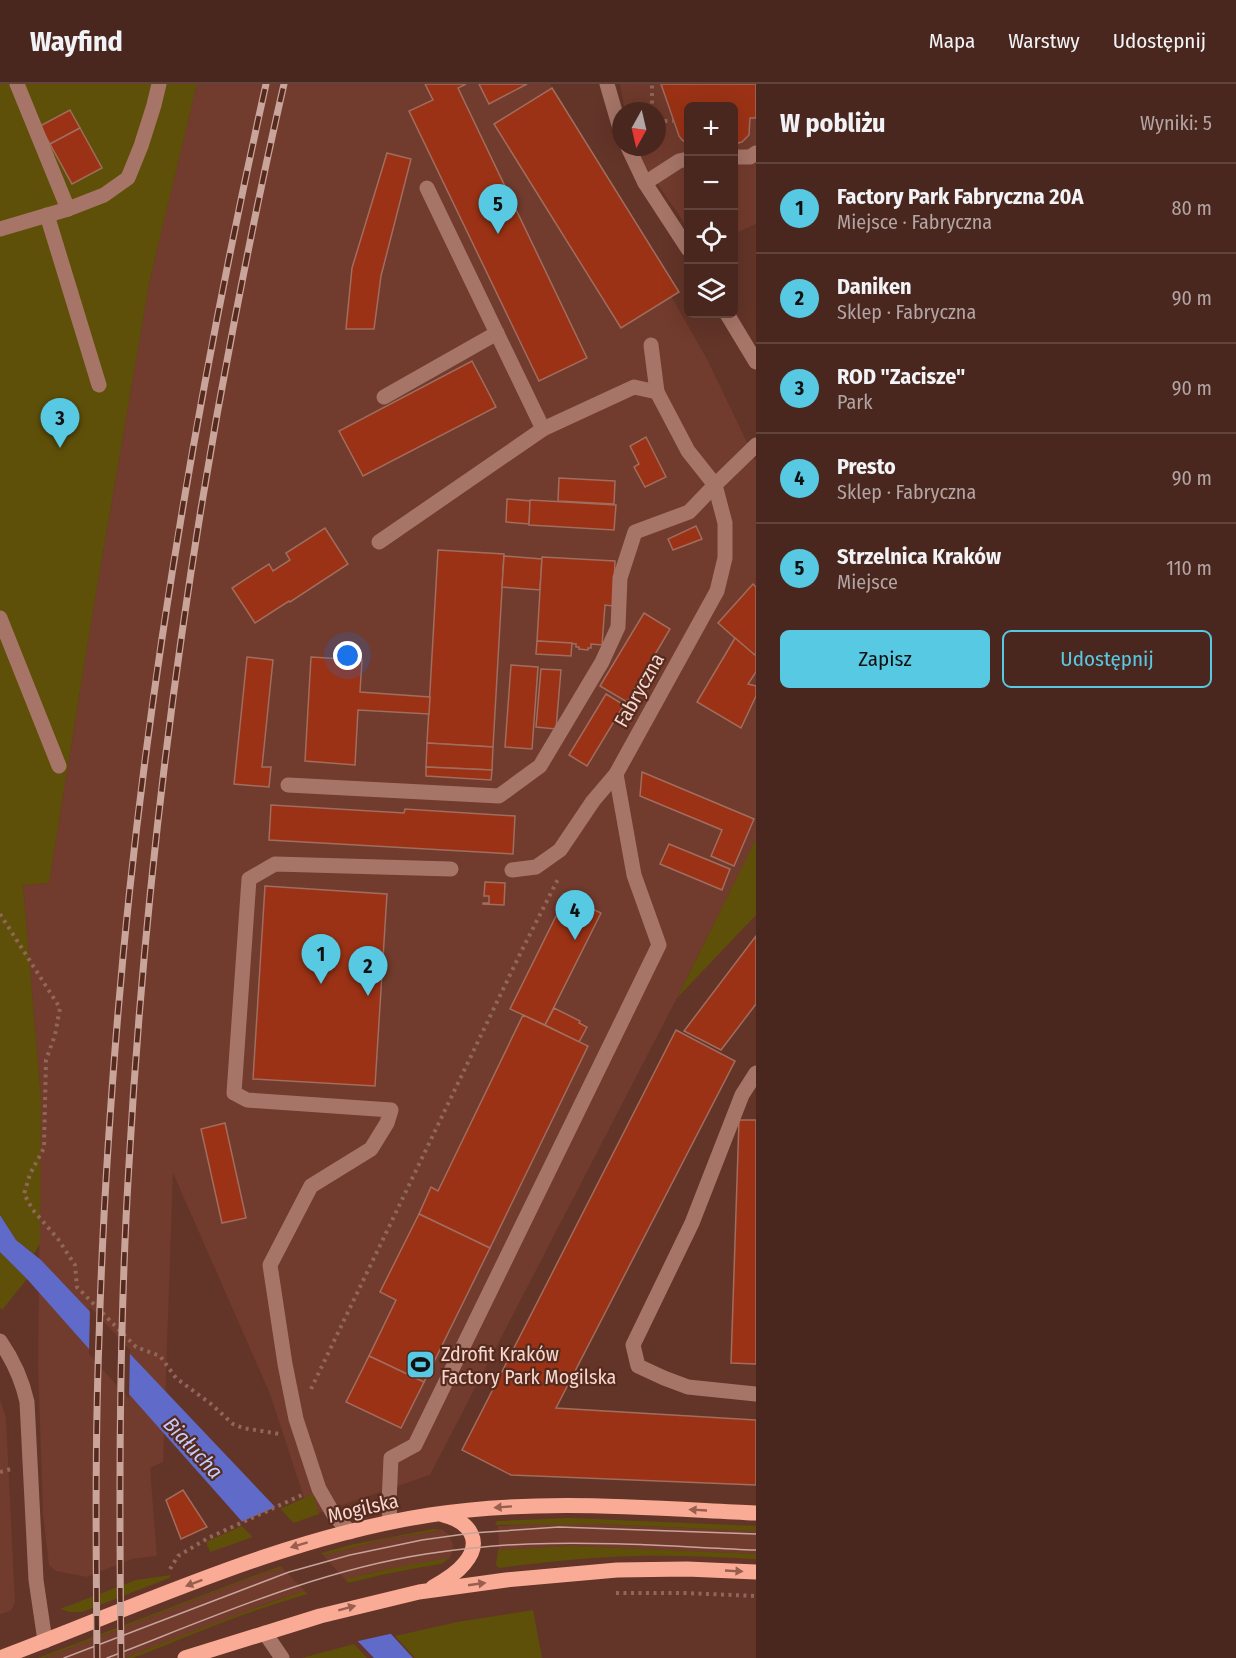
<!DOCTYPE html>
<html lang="pl">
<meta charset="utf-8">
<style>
body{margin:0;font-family:"Fira Sans Condensed",sans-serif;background:#54332b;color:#f1f3f6}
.controls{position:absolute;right:18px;top:18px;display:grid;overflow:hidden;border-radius:9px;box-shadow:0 6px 24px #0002}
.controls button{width:54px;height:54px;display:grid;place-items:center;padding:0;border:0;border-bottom:2px solid #61443c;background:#4a271e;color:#f1f3f6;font:30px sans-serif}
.compass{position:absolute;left:612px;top:18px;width:54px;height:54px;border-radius:50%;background:#4a271e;box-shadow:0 6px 24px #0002;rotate:188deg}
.you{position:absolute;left:348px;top:572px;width:21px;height:21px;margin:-15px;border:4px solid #fff;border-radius:50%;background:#1a73e8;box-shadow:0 0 0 9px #1a73e833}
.badge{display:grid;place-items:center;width:39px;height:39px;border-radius:50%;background:#58c9e3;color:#111;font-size:20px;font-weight:700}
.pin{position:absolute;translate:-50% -50px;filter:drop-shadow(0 2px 3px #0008)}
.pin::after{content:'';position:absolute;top:32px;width:21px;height:18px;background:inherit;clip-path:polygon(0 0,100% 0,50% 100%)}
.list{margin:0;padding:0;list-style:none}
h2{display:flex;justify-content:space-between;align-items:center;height:78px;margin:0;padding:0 24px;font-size:26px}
h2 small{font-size:20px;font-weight:400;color:#b2a5a4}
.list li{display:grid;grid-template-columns:39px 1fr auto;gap:18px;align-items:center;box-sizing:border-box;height:90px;padding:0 24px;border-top:2px solid #61443c}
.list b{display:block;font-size:22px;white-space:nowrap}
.list p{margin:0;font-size:20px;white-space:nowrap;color:#b2a5a4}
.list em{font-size:20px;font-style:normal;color:#b2a5a4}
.actions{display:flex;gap:12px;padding:18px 24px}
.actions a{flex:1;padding:14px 0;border:2px solid #58c9e3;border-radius:9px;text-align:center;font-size:21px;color:#58c9e3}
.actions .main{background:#58c9e3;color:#111}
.icon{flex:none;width:33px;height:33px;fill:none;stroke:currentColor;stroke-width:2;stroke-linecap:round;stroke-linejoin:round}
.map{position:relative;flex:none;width:756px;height:1574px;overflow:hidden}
header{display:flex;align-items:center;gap:36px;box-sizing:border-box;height:84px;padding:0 30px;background:#4a271e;border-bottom:2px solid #61443c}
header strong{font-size:28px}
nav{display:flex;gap:33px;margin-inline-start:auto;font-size:21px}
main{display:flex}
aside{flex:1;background:#4a271e}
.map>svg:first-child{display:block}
</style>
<header>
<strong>Wayfind</strong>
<nav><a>Mapa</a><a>Warstwy</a><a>Udostępnij</a></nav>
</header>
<main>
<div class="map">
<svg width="756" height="1574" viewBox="0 0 756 1574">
<rect width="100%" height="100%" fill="#633428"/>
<g fill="#713b2d">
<polygon points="197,0 550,0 707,275 756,377 756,755 677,914 430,1391 310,1432 270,1310 173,1089 163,1378 150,1384 157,1472 132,1475 86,1493 56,1487 49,1481 43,1429 38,1283 41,1014 23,801 49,799 92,533 150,195"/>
<polygon points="620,0 756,0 756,140 734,150 734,22 688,22 688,144 632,63 657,63 657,27 625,27"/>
<polygon points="0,1316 6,1334 15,1518 11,1527 0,1530"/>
<polygon points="569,1439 756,1447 756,1470 572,1462 498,1466 499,1463 498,1442"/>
<polygon points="443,1446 448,1450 453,1460 452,1468 450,1474 374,1488 306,1507 271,1518 125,1574 44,1574 249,1495 305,1476 386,1455"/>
</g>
<g fill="#5f5009">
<polygon points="0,0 197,0 150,195 92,533 49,799 23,801 41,1014 40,1159 34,1170 16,1156 0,1131"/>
<polygon points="756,755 756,831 677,914"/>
<polygon points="0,1168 27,1195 2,1226 0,1224"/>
<polygon points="313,1410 319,1430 210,1468 206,1458"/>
<polygon points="570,1434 756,1442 756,1447 598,1440 495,1441 497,1437"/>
<polygon points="433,1445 443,1446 386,1455 305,1476 249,1495 44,1574 38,1574 253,1492 304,1474 350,1461"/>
<path d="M572 1462 756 1470V1475C716 1473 676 1471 636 1472 590 1473 545 1478 499 1484L496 1481 498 1466Z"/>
<path d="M450 1474 441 1480C384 1489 330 1502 275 1520 227 1535 180 1556 133 1574H125C179 1553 234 1531 289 1512 341 1495 395 1482 450 1474Z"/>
<polygon points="171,1491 169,1494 82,1528 69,1528 60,1525 136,1496"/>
<polygon points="533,1526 542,1574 415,1574 395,1552 457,1538"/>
<polygon points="354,1560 367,1574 302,1574"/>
</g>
<polygon fill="#5f6ac9" points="0,1131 16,1156 41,1176 279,1427 413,1574 374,1574 245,1441 27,1195 0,1168"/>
<g fill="#633428">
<polygon points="90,1223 130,1266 129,1315 89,1270"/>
<polygon points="278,1422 394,1549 354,1558 239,1439"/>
</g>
<g fill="#9b3215" stroke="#a06d5f" stroke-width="1.5">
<polygon points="425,0 466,0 458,4 587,274 539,297 409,27 433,16"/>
<polygon points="479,0 527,0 489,20"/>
<polygon points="661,0 756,0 756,34 750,34 749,51 742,58 734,60 734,22 688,22 688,60 687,59 682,56 679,52"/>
<polygon points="552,4 679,208 621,244 494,40"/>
<polygon points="70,26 80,44 50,60 40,42"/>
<polygon points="80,44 102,84 72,100 50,60"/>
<polygon points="387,69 411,75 381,192 374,245 346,245 352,184"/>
<polygon points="472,277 496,323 363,392 339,347"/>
<polygon points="646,353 666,393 645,403 634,383 639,380 630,362"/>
<polygon points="559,394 615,397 614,420 558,417"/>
<polygon points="507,415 531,417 529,440 506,438"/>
<polygon points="530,416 616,421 614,446 529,441"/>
<polygon points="696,442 702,455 673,466 668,455"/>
<polygon points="325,444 348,480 290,518 289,517 255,539 232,504 269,480 273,487 290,476 286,469"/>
<polygon points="438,466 504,470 493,663 427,659"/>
<polygon points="504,472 542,475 540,506 502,503"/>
<polygon points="542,473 615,477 613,522 605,521 602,561 591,560 591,564 588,564 588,566 579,565 579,563 576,563 576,560 537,557"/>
<polygon points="753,500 756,503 756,569 754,571 718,539"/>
<polygon points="644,529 670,545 627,618 600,602"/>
<polygon points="735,554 756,572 756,588 748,600 756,602 756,612 741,644 697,618"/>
<polygon points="537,557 572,559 571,572 536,570"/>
<polygon points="247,573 273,576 262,683 271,683 269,703 234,700"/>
<polygon points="311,573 362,576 360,608 430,613 429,630 358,626 355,681 305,677"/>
<polygon points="511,581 538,583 532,665 505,663"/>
<polygon points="541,585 561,586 556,645 536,643"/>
<polygon points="606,610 624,621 587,682 569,671"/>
<polygon points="427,659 493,663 492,686 426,683"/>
<polygon points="426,683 492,686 491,696 426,692"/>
<polygon points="642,688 754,735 734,782 711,772 722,746 640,712"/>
<polygon points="271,721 404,729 405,725 515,732 513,770 269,756"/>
<polygon points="669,760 730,785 722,806 660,780"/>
<polygon points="485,798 505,799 504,821 483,820 483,819 489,819 489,812 484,812"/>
<polygon points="265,802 387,810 375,1002 253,995"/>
<polygon points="566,812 601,829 545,941 510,925"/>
<polygon points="756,852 756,920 721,966 684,947"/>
<polygon points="554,924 580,937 579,939 587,943 579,958 545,941"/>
<polygon points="523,931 588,962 490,1164 419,1130 431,1103 438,1107"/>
<polygon points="676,946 735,977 556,1324 756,1336 756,1401 511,1391 462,1366"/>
<polygon points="739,1036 756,1036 756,1280 731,1279"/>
<polygon points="225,1039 246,1134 222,1139 201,1045"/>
<polygon points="419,1130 490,1164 424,1298 369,1272 396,1216 380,1208"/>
<polygon points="369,1272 424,1298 401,1344 346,1318"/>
<polygon points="183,1406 207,1443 181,1455 166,1416"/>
</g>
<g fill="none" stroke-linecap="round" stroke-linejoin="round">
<g stroke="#90665b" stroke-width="4" stroke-dasharray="3 4.5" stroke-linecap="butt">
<polyline points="652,27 652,0"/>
<polyline points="657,37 673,37"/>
<polyline points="0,830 60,924 55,951 46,976 44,1064 30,1090 24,1110 33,1126 58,1155 75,1181 77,1203 136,1263 160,1272 176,1294 211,1320 233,1340 243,1344 280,1350"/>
<polyline points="311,1305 521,868 559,793"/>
<polyline points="0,1388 11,1385"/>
<polyline points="170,1485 178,1472 208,1454 302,1411"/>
<polyline points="616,1509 685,1509 756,1512"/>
</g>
<g stroke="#a67568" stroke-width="15">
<polyline points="17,0 68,125"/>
<polyline points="607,0 621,48"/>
<polyline points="628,63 645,99 688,165"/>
<polyline points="734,73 750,73 756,69"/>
<polyline points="645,99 679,77 688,75"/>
<polyline points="427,104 543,345"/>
<polyline points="47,131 99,301"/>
<polyline points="0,145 68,125 104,111 128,94 141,62 154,21 159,0"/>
<polyline points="727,230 756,278"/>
<polyline points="651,261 657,308"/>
<polyline points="384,313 497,249"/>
<polyline points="0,534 59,682"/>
<polyline points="288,701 499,712 540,682 602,578 618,543 620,494 635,448 689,428 715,401 688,367 657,308 634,303 543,345 379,458"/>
<polyline points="512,786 536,783 560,766 593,717 616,690 717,507 725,474 725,439 715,401 756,361"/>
<polyline points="756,989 742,1011 692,1139 633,1261 638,1282 664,1294 688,1303 756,1310"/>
<path d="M0 1257C13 1276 22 1295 27 1318L36 1496 45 1557"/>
<polyline points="390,1438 389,1419 391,1374 415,1361 659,861 634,791 616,690"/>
<polyline points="350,1448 334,1431 319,1405 296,1335 285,1280 270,1181 311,1102 371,1065 387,1039 391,1026 247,1016 234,1009 249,795 275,780 451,785"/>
<polyline points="265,1549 282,1574"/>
</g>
<g stroke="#faab96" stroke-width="15">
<path d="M433 1503C444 1497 456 1490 464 1480 484 1457 469 1437 443 1431"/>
<path d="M0 1574C141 1521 281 1454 430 1431 538 1414 647 1424 756 1429"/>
<polyline points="185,1574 320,1532 419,1508 506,1496 617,1486 687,1485 756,1488"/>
</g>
<g stroke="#c8a49b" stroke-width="1.5">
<polyline points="64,1574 289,1488 350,1471 422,1456 472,1449 559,1443 756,1450"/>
<path d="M107 1574C211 1534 315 1487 426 1470 460 1465 495 1461 529 1460 605 1457 681 1463 756 1466"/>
</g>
<defs>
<g id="rail">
<path d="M97 1574C96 1468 95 1361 99 1255 102 1146 109 1037 118 929 144 616 198 306 266 0"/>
<path d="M121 1574C119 1409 119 1244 129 1080 145 796 181 513 235 234 250 156 266 78 284 0"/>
</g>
</defs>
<use href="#rail" stroke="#c8a49b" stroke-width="7"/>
<use href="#rail" stroke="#572a1e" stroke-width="4.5" stroke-dasharray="14" stroke-linecap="butt"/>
</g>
<defs><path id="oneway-solid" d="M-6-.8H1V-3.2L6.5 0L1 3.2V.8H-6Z" transform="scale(1.5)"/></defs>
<g fill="#985e4e">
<use href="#oneway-solid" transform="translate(503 1423) rotate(176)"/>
<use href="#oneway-solid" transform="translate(698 1426) rotate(-177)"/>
<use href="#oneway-solid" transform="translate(299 1461) rotate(163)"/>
<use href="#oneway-solid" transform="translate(734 1487) rotate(3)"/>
<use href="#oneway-solid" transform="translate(194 1499) rotate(159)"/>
<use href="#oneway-solid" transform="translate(477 1500) rotate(-8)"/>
<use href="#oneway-solid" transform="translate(347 1524) rotate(-15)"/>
</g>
<defs>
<symbol id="stadium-square" viewBox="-11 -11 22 22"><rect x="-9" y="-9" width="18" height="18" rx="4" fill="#58c9e3" stroke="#572a1e"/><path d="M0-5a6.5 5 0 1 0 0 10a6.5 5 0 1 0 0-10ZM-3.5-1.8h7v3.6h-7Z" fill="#111"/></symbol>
</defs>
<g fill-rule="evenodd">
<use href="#stadium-square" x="404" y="1264" width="33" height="33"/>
</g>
<g text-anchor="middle" stroke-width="4.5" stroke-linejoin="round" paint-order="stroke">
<g font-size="20" fill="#f5d7cf" stroke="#572a1e">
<text transform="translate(639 606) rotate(-61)" y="7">Fabryczna</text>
<text transform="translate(363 1424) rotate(-13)" y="7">Mogilska</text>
</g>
<g font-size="20" fill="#f5d7cf" stroke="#572a1e" text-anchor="start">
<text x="441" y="1277">Zdrofit Kraków<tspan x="441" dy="23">Factory Park Mogilska</tspan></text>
</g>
<g font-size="21" font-style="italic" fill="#c2cdfe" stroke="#572a1e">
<text transform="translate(193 1364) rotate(47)" y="7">Białucha</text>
</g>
</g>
</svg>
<div class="controls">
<button>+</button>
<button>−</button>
<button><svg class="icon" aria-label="locate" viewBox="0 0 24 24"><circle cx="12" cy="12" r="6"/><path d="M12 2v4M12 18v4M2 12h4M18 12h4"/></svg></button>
<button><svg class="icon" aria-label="layers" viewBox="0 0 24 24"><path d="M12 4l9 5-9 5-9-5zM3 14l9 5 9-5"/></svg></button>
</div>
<svg class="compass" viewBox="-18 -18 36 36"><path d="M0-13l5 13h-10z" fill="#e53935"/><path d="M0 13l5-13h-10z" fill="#b2a5a4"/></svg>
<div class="you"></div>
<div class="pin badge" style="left:321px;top:900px">1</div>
<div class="pin badge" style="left:368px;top:912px">2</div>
<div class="pin badge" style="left:60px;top:364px">3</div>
<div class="pin badge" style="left:575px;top:856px">4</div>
<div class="pin badge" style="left:498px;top:150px">5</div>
</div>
<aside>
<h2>W pobliżu<small>Wyniki: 5</small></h2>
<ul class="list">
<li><span class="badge">1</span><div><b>Factory Park Fabryczna 20A</b><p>Miejsce · Fabryczna</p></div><em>80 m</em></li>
<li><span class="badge">2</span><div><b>Daniken</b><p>Sklep · Fabryczna</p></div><em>90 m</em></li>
<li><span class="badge">3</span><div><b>ROD &quot;Zacisze&quot;</b><p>Park</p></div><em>90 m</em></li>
<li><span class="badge">4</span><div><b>Presto</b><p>Sklep · Fabryczna</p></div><em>90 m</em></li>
<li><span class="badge">5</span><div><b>Strzelnica Kraków</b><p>Miejsce</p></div><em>110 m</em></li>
</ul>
<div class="actions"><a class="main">Zapisz</a><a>Udostępnij</a></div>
</aside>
</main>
